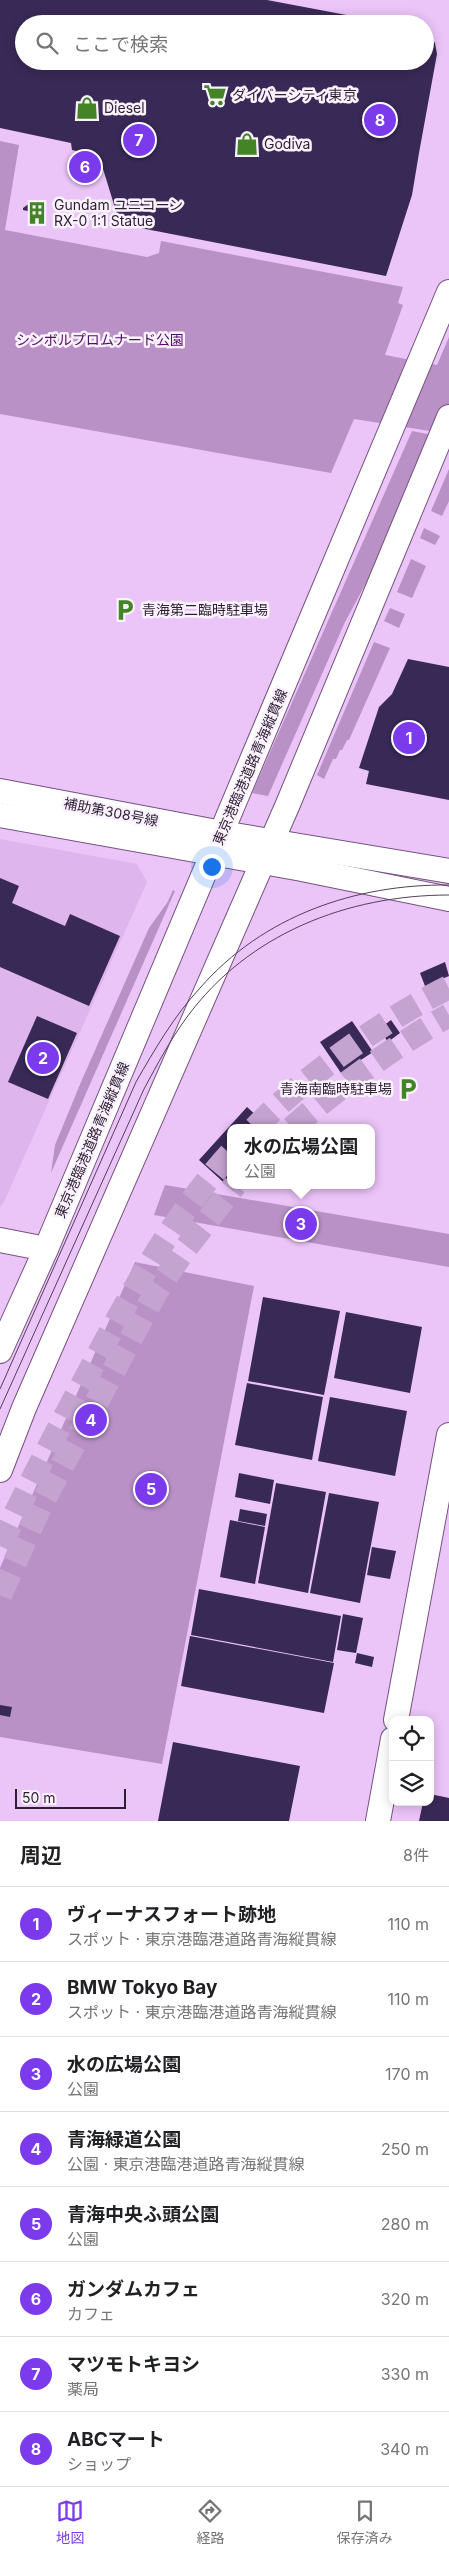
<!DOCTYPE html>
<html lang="ja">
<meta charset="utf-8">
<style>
body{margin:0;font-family:Inter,"Noto Sans JP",sans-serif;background:#f6f6f6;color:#202124}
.controls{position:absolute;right:15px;bottom:15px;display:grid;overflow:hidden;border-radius:10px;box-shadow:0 2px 12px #0003}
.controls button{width:45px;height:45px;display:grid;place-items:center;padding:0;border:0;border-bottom:1px solid #e0e0e0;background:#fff;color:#202124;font:25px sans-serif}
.scale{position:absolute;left:15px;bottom:12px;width:111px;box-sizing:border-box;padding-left:5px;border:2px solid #2d1e32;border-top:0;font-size:14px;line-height:18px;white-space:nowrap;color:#2d1e32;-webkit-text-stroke:4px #faf2fd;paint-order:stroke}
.you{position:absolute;left:211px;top:866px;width:18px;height:18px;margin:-12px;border:4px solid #fff;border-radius:50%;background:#1a73e8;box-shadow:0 0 0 8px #1a73e833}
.badge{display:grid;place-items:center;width:32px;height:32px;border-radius:50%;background:#7c3aed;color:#fff;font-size:16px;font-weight:700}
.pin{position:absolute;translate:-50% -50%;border:2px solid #fff;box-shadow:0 1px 5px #0006}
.popup{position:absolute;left:227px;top:1124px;width:148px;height:65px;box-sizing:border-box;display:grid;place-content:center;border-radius:10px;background:#fff;filter:drop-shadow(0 1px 4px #0005);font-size:16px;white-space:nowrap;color:#757577}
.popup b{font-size:19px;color:#202124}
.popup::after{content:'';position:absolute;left:50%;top:100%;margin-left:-10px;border:10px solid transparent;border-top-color:#fff}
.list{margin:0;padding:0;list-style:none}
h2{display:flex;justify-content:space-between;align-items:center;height:65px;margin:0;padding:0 20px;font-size:21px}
h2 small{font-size:16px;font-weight:400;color:#757577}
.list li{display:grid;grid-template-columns:32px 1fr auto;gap:15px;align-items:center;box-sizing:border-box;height:75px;padding:0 20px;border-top:1px solid #e0e0e0}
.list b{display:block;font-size:19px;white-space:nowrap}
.list p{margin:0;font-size:16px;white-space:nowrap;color:#757577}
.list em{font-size:16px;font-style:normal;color:#757577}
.icon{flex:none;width:28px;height:28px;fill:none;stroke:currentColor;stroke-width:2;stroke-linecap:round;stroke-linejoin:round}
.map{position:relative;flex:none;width:449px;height:1821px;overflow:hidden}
.search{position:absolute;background:#fff;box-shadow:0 2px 12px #0003;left:15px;right:15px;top:15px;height:55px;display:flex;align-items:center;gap:12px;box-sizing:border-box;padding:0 18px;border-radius:28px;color:#757577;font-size:19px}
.sheet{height:665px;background:#fff}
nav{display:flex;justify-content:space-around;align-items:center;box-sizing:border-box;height:70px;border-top:1px solid #e0e0e0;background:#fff;font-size:14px;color:#757577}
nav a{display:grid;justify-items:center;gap:2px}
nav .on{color:#7c3aed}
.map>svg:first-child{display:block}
</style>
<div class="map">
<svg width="449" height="1821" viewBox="0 0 449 1821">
<rect width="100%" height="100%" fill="#ebc4f8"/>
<polygon fill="#dfb5ed" points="0,839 137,864 147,882 3,1204 0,1207"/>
<g fill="#b991c7">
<polygon points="0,141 19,145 5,230 147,257 159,253 161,241 403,287 398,303 403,305 385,355 437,365 449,337 449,434 354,419 331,473 0,414"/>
<polygon points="412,431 432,435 379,559 345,622 268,796 252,793"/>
<polygon points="449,469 449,501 442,516 431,511"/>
<polygon points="424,528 440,536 435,545 420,538"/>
<polygon points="411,559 426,566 412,598 397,592"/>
<polygon points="390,608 405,614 399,628 384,621"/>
<polygon points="374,642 390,648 349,740 347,740 342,750 340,750 336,759 333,759 324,779 317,775"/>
<polygon points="173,890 175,891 51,1173 55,1145 81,1082 149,928 167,903"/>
<polygon points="165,1185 449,1234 449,1267 154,1215"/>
<polygon points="135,1262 254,1286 162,1764 0,1737 0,1568"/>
</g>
<g fill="#392957">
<polygon points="0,0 267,0 389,23 24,24 24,61 425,61 425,32 429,34 435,43 437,54 419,153 412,195 386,276 120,224 99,156 72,150 71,143 0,128"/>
<polygon points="30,203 38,206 45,216 40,224 32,212 23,210 23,208"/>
<polygon points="408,659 449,667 449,800 366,784 369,771 359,768 379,707 392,694"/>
<polygon points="0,878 19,886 12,903 65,926 70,914 120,936 89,1006 0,967"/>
<polygon points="445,962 449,976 425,986 420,973"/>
<polygon points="37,1016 77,1033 48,1099 8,1082"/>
<polygon points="391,1020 400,1033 388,1042 379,1029"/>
<polygon points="352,1021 373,1052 341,1073 320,1042"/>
<polygon points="247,1107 270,1128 231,1128 231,1185 238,1185 233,1191 199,1160"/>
<polygon points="263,1297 340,1311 324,1395 248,1381"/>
<polygon points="346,1312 422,1327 410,1393 334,1378"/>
<polygon points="247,1383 323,1397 312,1460 235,1445"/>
<polygon points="330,1397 407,1411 395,1476 318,1461"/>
<polygon points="239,1473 274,1480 270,1504 235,1497"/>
<polygon points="276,1483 326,1492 308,1593 258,1583"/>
<polygon points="329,1493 379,1502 360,1603 310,1593"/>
<polygon points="240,1509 267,1514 265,1526 238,1521"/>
<polygon points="230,1520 265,1527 255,1584 220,1577"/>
<polygon points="372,1547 396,1551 390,1579 367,1575"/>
<polygon points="199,1589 341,1616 333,1662 191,1635"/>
<polygon points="343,1614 363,1618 356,1653 337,1650"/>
<polygon points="190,1636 334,1663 324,1713 181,1686"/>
<polygon points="357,1653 374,1657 372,1667 355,1663"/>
<polygon points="0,1705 12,1707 10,1717 0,1715"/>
<polygon points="173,1742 300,1766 289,1821 158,1821"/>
<polygon points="430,1794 449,1798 449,1821 419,1821 423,1802 430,1802"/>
</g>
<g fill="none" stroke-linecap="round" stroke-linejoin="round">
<g stroke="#c5a3d0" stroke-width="24" stroke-dasharray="24 12" stroke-linecap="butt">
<path d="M255 1128C304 1077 386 1018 449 987"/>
<path d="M292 1128C341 1085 392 1048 449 1015"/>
<path d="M0 1546C27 1488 57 1431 88 1374 130 1295 171 1219 231 1153"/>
<polyline points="0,1595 40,1507 156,1292 183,1252 235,1185"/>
</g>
<defs>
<g id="secondary">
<polyline points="0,791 222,833 449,871"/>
<polyline points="0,815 302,869 449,899"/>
<polyline points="0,1240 46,1249"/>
<polyline points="0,1351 46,1249 449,292"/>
<polyline points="0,1470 24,1408 288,804 449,417"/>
<polyline points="396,1720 449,1435"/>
<polyline points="378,1821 393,1739"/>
</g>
</defs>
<use href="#secondary" stroke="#755280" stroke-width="26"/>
<use href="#secondary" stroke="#fff" stroke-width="24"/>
<g stroke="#53405a" stroke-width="1">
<path d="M0 1389 136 1082C155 1049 174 1016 200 988 263 916 355 884 449 885"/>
<path d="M0 1409 144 1089C157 1065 170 1040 187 1017 248 934 347 895 449 895"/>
</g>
</g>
<defs>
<symbol id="supermarket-bare" viewBox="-9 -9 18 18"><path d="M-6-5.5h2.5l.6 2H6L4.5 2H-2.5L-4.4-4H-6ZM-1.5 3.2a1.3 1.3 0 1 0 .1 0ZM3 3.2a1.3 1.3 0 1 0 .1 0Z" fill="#438426" stroke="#faf2fd" stroke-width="2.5" paint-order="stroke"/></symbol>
<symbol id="shop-bare" viewBox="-9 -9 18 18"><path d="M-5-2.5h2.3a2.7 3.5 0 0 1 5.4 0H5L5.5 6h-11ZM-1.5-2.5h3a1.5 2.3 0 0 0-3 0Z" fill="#438426" stroke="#faf2fd" stroke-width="2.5" paint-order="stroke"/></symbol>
<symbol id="building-bare" viewBox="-9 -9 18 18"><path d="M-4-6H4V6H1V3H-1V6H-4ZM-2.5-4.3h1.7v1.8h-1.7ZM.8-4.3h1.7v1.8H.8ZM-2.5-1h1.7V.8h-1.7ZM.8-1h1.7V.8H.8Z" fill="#438426" stroke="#faf2fd" stroke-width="2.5" paint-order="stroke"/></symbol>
<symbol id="parking-bare" viewBox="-9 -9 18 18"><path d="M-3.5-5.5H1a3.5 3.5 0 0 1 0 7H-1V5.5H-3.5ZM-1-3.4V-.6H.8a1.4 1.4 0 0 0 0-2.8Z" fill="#438426" stroke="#faf2fd" stroke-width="2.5" paint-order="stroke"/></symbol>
</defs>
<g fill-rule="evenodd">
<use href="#supermarket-bare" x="199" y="79" width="32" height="32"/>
<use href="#shop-bare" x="71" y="92" width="32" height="32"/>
<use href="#shop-bare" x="231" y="128" width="32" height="32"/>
<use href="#building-bare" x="21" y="197" width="32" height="32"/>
<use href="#parking-bare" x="109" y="594" width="32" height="32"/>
<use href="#parking-bare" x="392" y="1073" width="32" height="32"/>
</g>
<g text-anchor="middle" stroke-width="5" stroke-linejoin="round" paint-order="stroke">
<g font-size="14" fill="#2d1e32" stroke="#faf2fd" text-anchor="start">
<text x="232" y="100">ダイバーシティ東京</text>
<text x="104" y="113">Diesel</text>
<text x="264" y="149">Godiva</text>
<text x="54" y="210">Gundam ユニコーン<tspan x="54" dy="16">RX-0 1:1 Statue</tspan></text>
<text x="142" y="615">青海第二臨時駐車場</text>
<text x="392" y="1094" text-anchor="end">青海南臨時駐車場</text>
</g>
<g font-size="14" fill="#56096a" stroke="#faf2fd">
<text x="100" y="345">シンボルプロムナード公園</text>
</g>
<g font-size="14" fill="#2d1e32" stroke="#faf2fd">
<text transform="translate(250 767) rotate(-67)" y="5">東京港臨港道路青海縦貫線</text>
<text transform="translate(111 812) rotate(11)" y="5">補助第308号線</text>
<text transform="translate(92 1140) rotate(-67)" y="5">東京港臨港道路青海縦貫線</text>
</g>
</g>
</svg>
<div class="controls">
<button><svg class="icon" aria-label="locate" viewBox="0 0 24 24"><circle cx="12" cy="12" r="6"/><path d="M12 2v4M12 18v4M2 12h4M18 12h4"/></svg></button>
<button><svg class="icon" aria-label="layers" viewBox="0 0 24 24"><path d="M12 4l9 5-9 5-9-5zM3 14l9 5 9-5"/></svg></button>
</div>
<div class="scale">50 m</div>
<div class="you"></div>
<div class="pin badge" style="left:409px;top:738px">1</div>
<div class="pin badge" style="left:43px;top:1058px">2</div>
<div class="pin badge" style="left:301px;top:1224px">3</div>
<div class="popup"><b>水の広場公園</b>公園</div>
<div class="pin badge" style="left:91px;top:1420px">4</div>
<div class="pin badge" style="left:151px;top:1489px">5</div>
<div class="pin badge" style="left:85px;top:167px">6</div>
<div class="pin badge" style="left:139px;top:140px">7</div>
<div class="pin badge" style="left:380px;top:120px">8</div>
<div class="search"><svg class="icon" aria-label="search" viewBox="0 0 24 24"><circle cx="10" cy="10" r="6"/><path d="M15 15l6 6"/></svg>ここで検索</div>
</div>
<section class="sheet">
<h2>周辺<small>8件</small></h2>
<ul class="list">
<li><span class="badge">1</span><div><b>ヴィーナスフォート跡地</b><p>スポット · 東京港臨港道路青海縦貫線</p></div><em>110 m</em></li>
<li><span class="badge">2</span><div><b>BMW Tokyo Bay</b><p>スポット · 東京港臨港道路青海縦貫線</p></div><em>110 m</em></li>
<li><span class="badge">3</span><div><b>水の広場公園</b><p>公園</p></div><em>170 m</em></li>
<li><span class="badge">4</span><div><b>青海緑道公園</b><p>公園 · 東京港臨港道路青海縦貫線</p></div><em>250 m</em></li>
<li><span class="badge">5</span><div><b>青海中央ふ頭公園</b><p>公園</p></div><em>280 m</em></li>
<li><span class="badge">6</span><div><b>ガンダムカフェ</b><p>カフェ</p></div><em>320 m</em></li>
<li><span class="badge">7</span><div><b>マツモトキヨシ</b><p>薬局</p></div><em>330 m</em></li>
<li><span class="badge">8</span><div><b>ABCマート</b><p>ショップ</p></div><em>340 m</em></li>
</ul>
</section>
<nav>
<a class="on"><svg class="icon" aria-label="map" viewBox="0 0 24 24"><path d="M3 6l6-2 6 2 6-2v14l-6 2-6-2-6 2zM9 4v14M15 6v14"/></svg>地図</a>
<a><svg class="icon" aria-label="directions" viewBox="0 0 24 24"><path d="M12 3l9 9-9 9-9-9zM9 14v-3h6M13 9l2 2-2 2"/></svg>経路</a>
<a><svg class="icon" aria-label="saved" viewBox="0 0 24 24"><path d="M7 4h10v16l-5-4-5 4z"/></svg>保存済み</a>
</nav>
